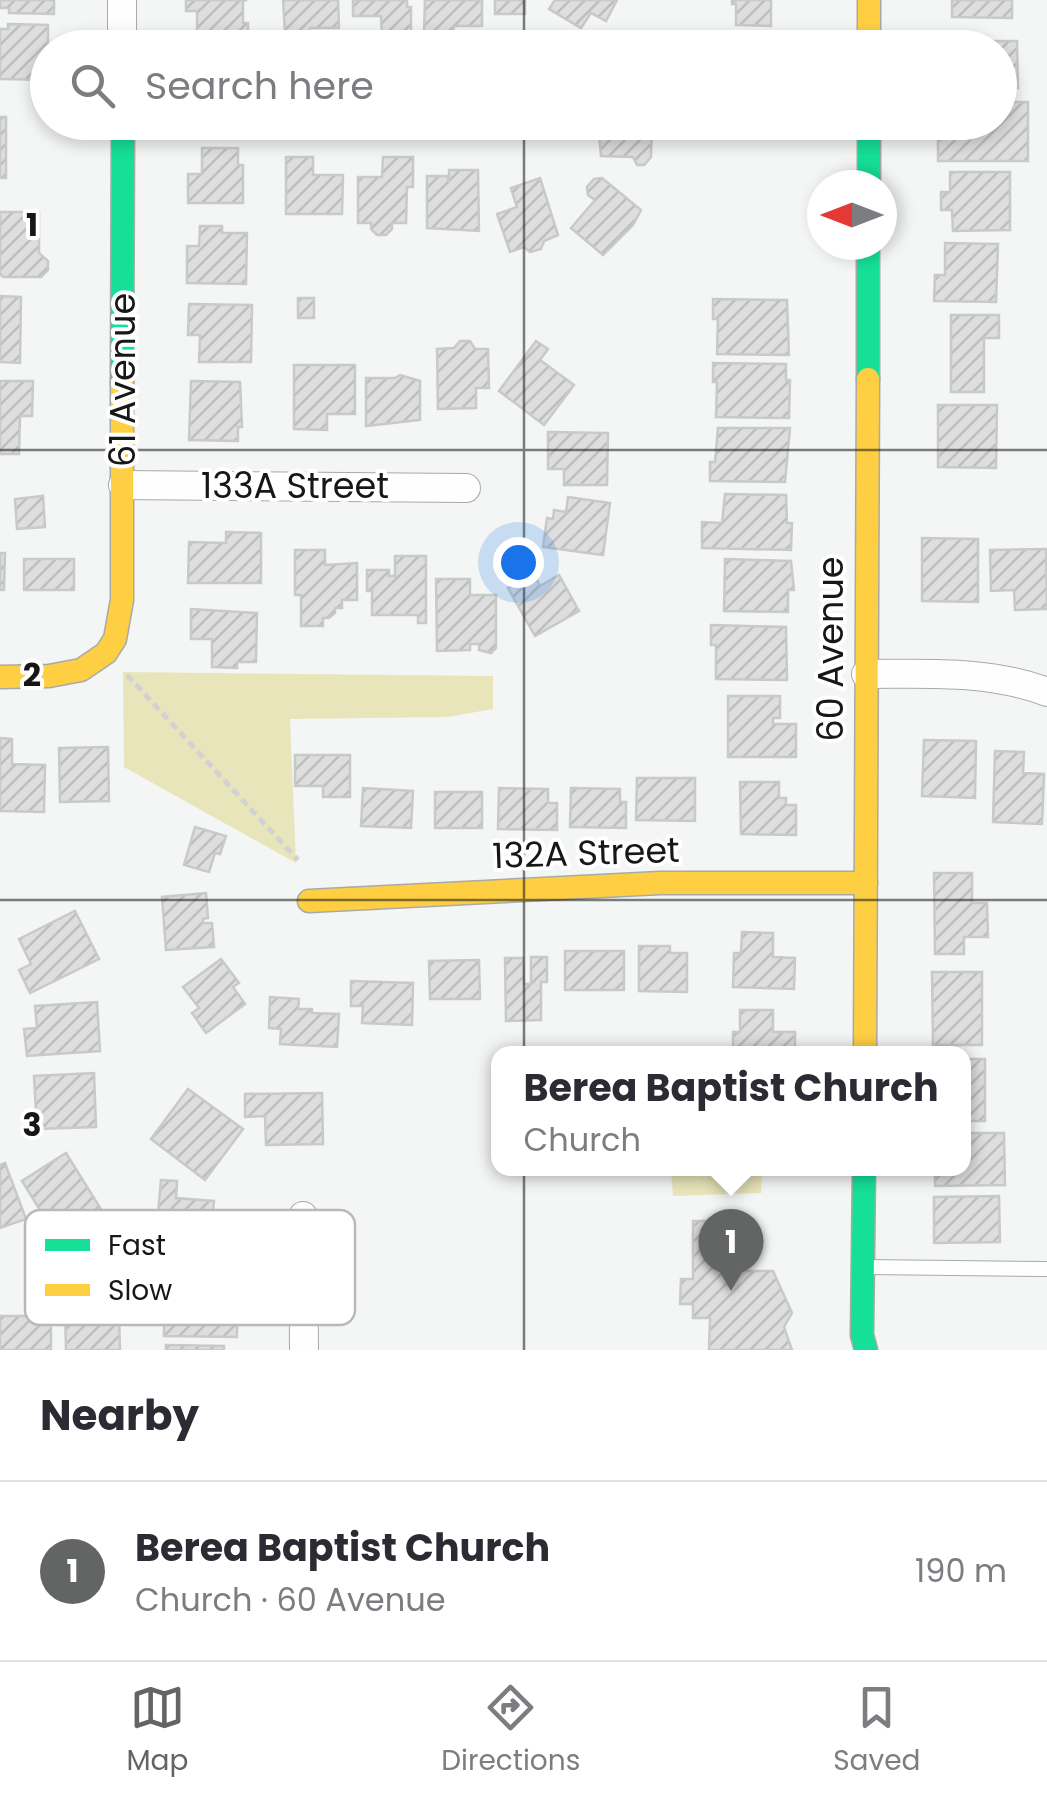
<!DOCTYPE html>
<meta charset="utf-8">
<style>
body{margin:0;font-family:Poppins,sans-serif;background:#f7f7f7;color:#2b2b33}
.compass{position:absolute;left:807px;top:170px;width:90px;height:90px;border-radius:50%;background:#fff;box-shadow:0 5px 15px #0003;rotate:270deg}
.you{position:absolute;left:518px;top:562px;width:35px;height:35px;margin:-25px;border:8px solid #fff;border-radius:50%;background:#1a73e8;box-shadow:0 0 0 15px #1a73e833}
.badge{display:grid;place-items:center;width:65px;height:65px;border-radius:50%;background:#636564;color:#fff;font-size:32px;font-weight:700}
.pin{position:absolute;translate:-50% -82px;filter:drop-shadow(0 2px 5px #0008)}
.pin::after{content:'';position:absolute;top:52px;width:35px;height:30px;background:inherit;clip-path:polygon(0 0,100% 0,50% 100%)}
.popup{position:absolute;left:491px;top:1046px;width:480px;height:130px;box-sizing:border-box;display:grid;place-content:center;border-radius:20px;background:#fff;filter:drop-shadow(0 2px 8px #0005);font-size:32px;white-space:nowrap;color:#7c7c81}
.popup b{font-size:38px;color:#2b2b33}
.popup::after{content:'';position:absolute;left:50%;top:100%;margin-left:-20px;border:20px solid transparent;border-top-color:#fff}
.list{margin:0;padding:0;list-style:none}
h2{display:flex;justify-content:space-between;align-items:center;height:130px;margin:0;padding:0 40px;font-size:42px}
h2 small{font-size:32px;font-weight:400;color:#7c7c81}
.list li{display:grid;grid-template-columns:65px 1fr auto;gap:30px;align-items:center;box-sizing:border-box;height:180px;padding:0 40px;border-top:2px solid #e1e1e2}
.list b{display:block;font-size:38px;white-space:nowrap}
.list p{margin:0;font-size:32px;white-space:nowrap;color:#7c7c81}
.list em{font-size:32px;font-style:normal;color:#7c7c81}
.icon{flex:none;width:55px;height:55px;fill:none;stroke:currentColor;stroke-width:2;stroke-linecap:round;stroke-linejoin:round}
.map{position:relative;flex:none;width:1047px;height:1350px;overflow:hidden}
.search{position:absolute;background:#fff;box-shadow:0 5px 15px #0003;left:30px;right:30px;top:30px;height:110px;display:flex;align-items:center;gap:25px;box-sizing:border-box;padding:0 35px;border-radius:55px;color:#7c7c81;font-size:38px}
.sheet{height:310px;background:#fff}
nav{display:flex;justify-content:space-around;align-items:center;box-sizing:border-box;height:140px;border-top:2px solid #e1e1e2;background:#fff;font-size:28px;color:#7c7c81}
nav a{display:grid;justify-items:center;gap:5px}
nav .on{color:#636564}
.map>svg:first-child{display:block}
</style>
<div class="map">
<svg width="1047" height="1350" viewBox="0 0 1047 1350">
<defs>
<pattern id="building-hatch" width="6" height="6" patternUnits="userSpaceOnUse" patternTransform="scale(2.5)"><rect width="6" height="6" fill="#dddedd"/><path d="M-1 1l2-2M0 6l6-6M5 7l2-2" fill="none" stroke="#bdbebd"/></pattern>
</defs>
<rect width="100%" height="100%" fill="#f3f6f4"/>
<g fill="#e9e5bb">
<polygon points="123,672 493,676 493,709 448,717 290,719 296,863 124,767"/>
<polygon points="671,1169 762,1169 761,1193 673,1196"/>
</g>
<g fill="url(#building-hatch)" stroke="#c8cac8" stroke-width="2.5">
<polygon points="0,0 54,0 54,14 9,13 9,8 0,8"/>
<polygon points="186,0 247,0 243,1 243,23 248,23 248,40 243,40 243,43 197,43 197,11 186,11"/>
<polygon points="283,0 338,0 339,28 310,28 310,33 285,33"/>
<polygon points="353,0 407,0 407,7 411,7 411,36 382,36 381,16 353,16"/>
<polygon points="425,0 482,0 482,26 454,26 453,32 424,32"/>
<rect x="495" y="0" width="30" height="14"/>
<polygon points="555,0 617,0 606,21 591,13 581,28 549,9"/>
<polygon points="732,0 771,0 771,26 736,25 736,4 732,4"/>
<polygon points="952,0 1012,0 1012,18 952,17"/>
<polygon points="8,24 48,25 48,80 0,79 0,29 8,29"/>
<polygon points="650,38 650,48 606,48 606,39"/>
<polygon points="940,41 1017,41 1018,88 1000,88 1000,48 940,48"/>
<polygon points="1000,102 1028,102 1028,161 938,161 938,136 964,136 964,122 1000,122"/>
<rect x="0" y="117" width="6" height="61"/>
<polygon points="598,122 652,122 651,157 644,165 637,165 633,157 601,156"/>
<polygon points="202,148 238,148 238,165 243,165 243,203 188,203 188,174 202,174"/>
<polygon points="286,157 313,157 313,175 343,175 342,214 286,214"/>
<polygon points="383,157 413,157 413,187 407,187 406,223 392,223 392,229 386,235 377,235 371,229 371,223 358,223 358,177 382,177"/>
<polygon points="449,170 478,170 479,231 427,228 427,176 447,176 449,183"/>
<polygon points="950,172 1010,172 1010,230 953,231 952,210 941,210 941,192 950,192"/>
<polygon points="540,178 558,235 544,241 541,249 530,252 524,247 510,252 497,214 517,207 511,188"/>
<polygon points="602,178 641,210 633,225 603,255 571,228 595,200 588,195 587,187 594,179"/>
<polygon points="0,212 39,212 39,253 48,261 48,270 41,277 3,277 0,274"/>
<polygon points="200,226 222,226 222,233 247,233 246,284 187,283 187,246 199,246"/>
<polygon points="945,243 998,244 996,302 934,301 935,275 945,275"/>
<polygon points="0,296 21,297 20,363 0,362"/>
<rect x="298" y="298" width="16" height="20"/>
<polygon points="713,299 787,300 789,355 717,354 718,319 713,319"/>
<polygon points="189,304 252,305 251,362 199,362 200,335 188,335"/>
<polygon points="951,315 999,315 999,338 984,338 984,392 951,392"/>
<polygon points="460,341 470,341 475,349 488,349 489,388 476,388 476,408 438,409 437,349 454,348"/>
<polygon points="536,341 548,349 540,360 574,385 544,425 499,391"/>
<polygon points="713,363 786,364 786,380 790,380 789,418 716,417 717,382 713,382"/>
<polygon points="294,365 355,365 355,414 327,414 327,430 294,429"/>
<polygon points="400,375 420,381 420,420 366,426 366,378 395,378"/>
<polygon points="0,381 33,381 32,416 20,416 19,454 0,454"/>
<polygon points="191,381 240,382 242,427 238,427 238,441 189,440"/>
<polygon points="938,405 997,405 996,468 938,467"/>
<polygon points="718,428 790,428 785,482 710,481 710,462 715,462"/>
<polygon points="548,432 608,433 607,485 564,485 564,469 548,469"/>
<polygon points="725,494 786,495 787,523 792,523 791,550 702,548 702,522 722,523"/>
<polygon points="43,496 45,527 17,529 15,499"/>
<polygon points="568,497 610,503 603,555 543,547 547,518 553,519 554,510 566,512"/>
<polygon points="226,532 261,533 261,583 188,583 189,542 226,543"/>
<polygon points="922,538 978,539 978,602 922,601"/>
<polygon points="1046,549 1047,609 1015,610 1014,590 991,591 990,550"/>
<polygon points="295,550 325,550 325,565 357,563 357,600 342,600 342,608 335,608 335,613 329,618 323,618 323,626 301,626 301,595 295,595"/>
<polygon points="0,553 5,553 4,590 0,590"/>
<polygon points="395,556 426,556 426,623 418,623 418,615 372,615 372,591 367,591 367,570 389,570 389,576 395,576"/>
<rect x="24" y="559" width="50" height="31"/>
<polygon points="725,559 791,561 794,590 788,590 788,612 724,611"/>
<polygon points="534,574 540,586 559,575 579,611 535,636 508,588"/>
<polygon points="436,579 470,579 470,595 496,595 496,648 491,653 479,650 479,644 470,644 470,650 437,651"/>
<polygon points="191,609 257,613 256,662 237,662 237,668 212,667 212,639 191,639"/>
<polygon points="711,625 786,627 787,680 716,679 716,645 711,645"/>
<polygon points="728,696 780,696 780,718 773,718 773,724 796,724 796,757 728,757"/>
<polygon points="0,738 12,739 12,764 45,765 44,812 0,811"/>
<polygon points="924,740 976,741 975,798 922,796"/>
<polygon points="108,747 109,801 60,802 59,748"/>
<polygon points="995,751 1024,752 1023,773 1044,774 1042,824 993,822"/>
<polygon points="295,755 350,755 350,797 323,797 323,786 295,786"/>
<polygon points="637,778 695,778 695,821 636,820"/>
<polygon points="740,782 779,782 779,798 786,798 786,805 796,805 796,835 741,834"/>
<polygon points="363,788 413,791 411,828 361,826"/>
<polygon points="499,788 548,789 548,803 557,803 557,830 498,829"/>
<polygon points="571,788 620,789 620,802 626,802 626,828 570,827"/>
<rect x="435" y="792" width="47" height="36"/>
<polygon points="195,827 226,836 220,854 215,853 209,872 184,865"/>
<polygon points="934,873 972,873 972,903 987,903 988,937 964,937 964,954 935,954"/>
<polygon points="206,893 208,918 203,919 203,923 212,923 214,947 166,950 162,897"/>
<polygon points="75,911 99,959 30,993 19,970 31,964 19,939"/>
<polygon points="742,932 773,933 773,957 795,958 794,989 733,987 734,953 741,953"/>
<polygon points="639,946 670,946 670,953 687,953 687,992 639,991"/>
<rect x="565" y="951" width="59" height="39"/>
<polygon points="531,957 547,957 547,982 541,982 541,1020 506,1021 505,958 523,958 524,984 531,984"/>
<polygon points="221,959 239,983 233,987 245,1004 206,1033 192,1013 199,1008 183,987"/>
<polygon points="479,960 480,999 430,999 429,961"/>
<polygon points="932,972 982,972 982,1045 933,1045"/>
<polygon points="351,981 413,983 412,1025 362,1023 363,1006 351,1006"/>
<polygon points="270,997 299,999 298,1009 312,1009 312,1013 339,1014 337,1047 280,1044 281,1029 269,1028"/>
<polygon points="97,1002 100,1051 27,1056 24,1029 37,1028 35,1006"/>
<polygon points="740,1010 773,1010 773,1032 795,1032 795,1054 733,1054 733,1032 740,1032"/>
<rect x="964" y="1059" width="21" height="62"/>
<polygon points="94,1073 96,1127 37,1129 34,1076"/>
<polygon points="188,1089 243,1129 205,1180 151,1139"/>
<polygon points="322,1093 323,1144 266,1145 265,1116 245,1117 245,1094"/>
<polygon points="964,1133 1004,1133 1005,1185 935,1186 935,1168 964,1168"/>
<polygon points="66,1153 104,1214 59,1241 22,1181"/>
<polygon points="5,1163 26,1219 0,1228 0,1165"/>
<polygon points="161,1180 177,1181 176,1198 214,1201 209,1261 156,1256 158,1238 140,1236 142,1213 158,1214"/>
<polygon points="999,1196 1000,1242 934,1243 934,1197"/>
<polygon points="693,1221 746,1221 746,1259 732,1259 732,1271 773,1271 792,1313 784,1327 792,1350 709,1350 710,1318 693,1318 693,1304 680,1304 681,1279 693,1279"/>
<polygon points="178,1284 238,1285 237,1337 164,1336 164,1314 178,1314"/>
<polygon points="65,1306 95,1306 95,1316 119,1315 120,1350 66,1350"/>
<rect x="0" y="1316" width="51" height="34"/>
<polygon points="166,1345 224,1346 224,1350 166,1350"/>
</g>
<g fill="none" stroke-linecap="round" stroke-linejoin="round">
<defs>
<polyline id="lane" points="865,1267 1047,1269"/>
<g id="street">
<polyline points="122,0 122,48"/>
<polyline points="123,485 466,488"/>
<path d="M866 674C927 674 989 670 1047 692"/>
<polyline points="303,1216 304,1350"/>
</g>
<g id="fast">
<polyline points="869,122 869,185"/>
<polyline points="868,379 868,245"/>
<polyline points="122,383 123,122"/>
<polyline points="864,1168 862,1335 866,1350"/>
</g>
<g id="slow">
<polyline points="869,0 869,48"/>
<polyline points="0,677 49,676 81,670 106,653 115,639 122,600 122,383"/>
<polyline points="309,901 660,883 866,883"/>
<polyline points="865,1054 868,379"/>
</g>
</defs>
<use href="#lane" stroke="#a8aaa8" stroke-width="16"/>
<use href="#street" stroke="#a8aaa8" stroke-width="30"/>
<use href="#fast" stroke="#a8aaa8" stroke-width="25"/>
<use href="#slow" stroke="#a8aaa8" stroke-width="25"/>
<polyline stroke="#d1d2d1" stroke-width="5" stroke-dasharray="8 5" stroke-linecap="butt" points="127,675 298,860"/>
<use href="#lane" stroke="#fdfefd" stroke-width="14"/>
<use href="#street" stroke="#fdfefd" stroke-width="28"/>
<use href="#fast" stroke="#16e098" stroke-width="22"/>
<use href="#slow" stroke="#ffcf43" stroke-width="22"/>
</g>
<path fill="none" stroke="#161716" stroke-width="2.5" stroke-opacity="0.55" d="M524 0V48M524 122V1350M0 450H1047M0 900H1047"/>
<g text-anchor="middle" stroke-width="8" stroke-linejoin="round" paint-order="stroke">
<g font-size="35" fill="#161716" stroke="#fff">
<text transform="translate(123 380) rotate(-90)" y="12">61 Avenue</text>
<text x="295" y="498">133A Street</text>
<text transform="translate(831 649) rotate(-90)" y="12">60 Avenue</text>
<text transform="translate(586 853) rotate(-2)" y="12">132A Street</text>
</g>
</g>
<rect x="25" y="1210" width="330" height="115" rx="15" fill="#fff" stroke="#b9b9b9" stroke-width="2.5"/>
<rect x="45" y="1239" width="45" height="12" fill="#16e098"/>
<rect x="45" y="1284" width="45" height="12" fill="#ffcf43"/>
<g font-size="28" fill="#161716">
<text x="108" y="1255">Fast</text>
<text x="108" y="1300">Slow</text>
</g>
<g font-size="32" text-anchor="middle" font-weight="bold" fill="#161716" stroke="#fff" stroke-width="8" stroke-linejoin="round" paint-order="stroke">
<text x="32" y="236">1</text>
<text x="32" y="686">2</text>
<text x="32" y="1136">3</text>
</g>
</svg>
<svg class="compass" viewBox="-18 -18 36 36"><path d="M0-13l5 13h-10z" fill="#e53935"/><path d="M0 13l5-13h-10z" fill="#7c7c81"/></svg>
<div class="you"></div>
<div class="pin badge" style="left:731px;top:1291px">1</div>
<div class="popup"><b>Berea Baptist Church</b>Church</div>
<div class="search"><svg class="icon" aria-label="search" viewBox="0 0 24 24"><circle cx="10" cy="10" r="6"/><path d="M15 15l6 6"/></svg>Search here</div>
</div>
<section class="sheet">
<h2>Nearby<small></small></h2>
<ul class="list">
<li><span class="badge">1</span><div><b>Berea Baptist Church</b><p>Church · 60 Avenue</p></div><em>190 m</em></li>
</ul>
</section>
<nav>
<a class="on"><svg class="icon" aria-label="map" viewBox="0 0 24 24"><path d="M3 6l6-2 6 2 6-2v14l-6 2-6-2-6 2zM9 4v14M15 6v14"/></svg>Map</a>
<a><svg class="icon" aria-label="directions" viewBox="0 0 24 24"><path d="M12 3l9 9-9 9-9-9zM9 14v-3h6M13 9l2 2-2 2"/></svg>Directions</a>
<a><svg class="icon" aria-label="saved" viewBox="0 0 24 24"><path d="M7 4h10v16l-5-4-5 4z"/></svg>Saved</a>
</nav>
